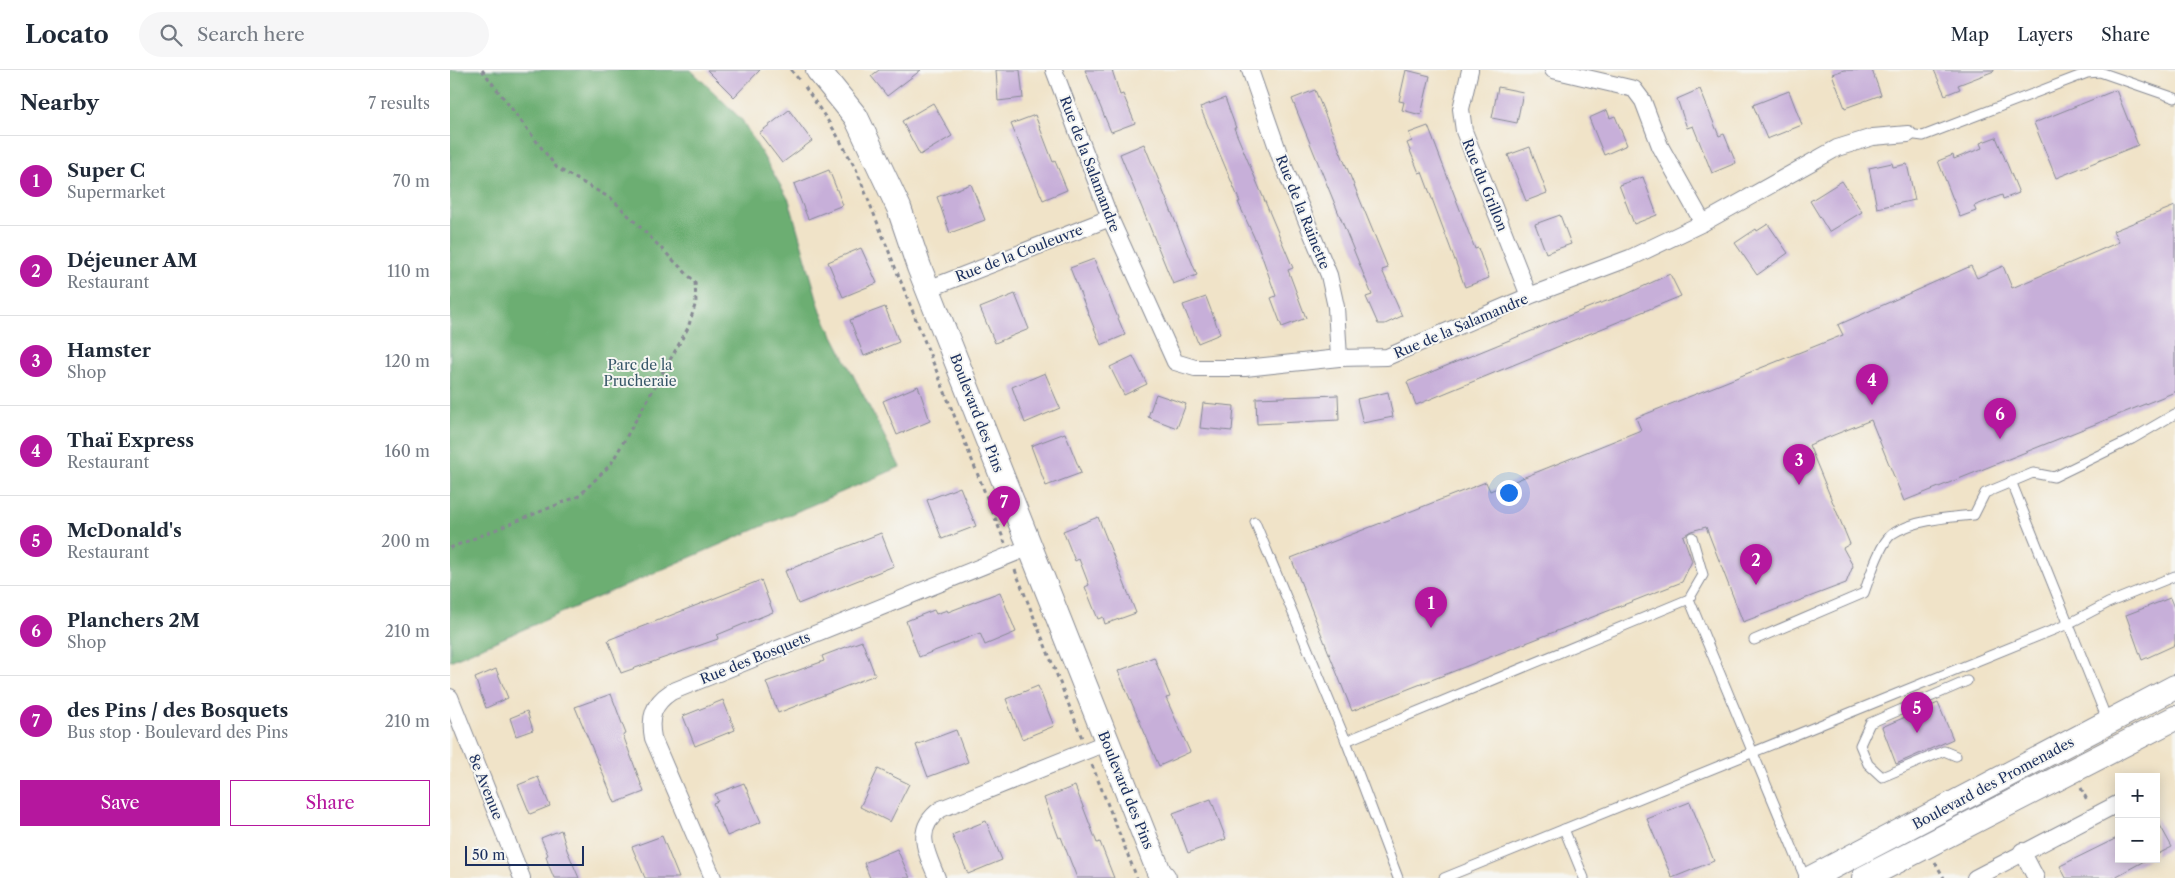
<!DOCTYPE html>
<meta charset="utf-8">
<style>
body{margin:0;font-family:"Libre Caslon Text",serif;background:#f6f6f7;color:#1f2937}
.controls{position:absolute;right:15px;bottom:15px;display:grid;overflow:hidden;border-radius:0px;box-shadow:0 2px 12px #0003}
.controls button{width:45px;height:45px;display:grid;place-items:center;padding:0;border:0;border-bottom:1px solid #e0e1e3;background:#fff;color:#1f2937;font:25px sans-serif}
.scale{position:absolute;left:15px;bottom:12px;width:119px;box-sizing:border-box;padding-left:5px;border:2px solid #1b2f5e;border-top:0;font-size:14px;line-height:18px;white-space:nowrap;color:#1b2f5e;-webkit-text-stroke:4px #f6f6f2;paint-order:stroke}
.you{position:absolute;left:1058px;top:422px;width:18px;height:18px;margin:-12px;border:4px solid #fff;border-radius:50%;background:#1a73e8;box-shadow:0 0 0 8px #1a73e833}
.badge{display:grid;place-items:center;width:32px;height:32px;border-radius:50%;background:#b5179e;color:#fff;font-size:16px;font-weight:700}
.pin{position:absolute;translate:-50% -41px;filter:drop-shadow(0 1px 2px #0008)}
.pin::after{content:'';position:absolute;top:26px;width:18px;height:15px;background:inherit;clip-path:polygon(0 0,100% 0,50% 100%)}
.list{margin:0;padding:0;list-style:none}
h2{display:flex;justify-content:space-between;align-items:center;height:65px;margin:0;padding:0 20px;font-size:21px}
h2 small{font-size:16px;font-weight:400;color:#747a83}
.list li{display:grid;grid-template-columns:32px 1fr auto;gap:15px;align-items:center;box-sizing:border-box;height:90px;padding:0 20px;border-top:1px solid #e0e1e3}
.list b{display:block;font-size:19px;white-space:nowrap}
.list p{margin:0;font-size:16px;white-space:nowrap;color:#747a83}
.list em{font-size:16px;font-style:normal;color:#747a83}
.actions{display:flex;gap:10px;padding:15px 20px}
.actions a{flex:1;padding:11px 0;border:1px solid #b5179e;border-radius:0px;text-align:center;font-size:18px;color:#b5179e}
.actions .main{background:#b5179e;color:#fff}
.icon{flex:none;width:28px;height:28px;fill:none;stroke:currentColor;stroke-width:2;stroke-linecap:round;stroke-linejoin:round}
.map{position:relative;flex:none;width:1725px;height:808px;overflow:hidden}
header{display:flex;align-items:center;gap:30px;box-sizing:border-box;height:70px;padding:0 25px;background:#fff;border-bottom:1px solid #e0e1e3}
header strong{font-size:24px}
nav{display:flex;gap:28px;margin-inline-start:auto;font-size:18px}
.search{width:350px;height:45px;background:#f6f6f7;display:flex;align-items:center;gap:12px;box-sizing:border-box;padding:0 18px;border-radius:28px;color:#747a83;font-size:19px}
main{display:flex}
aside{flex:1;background:#fff}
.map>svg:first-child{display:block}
</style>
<header>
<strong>Locato</strong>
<div class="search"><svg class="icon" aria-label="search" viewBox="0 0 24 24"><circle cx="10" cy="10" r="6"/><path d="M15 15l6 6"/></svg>Search here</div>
<nav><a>Map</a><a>Layers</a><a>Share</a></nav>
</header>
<main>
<aside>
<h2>Nearby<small>7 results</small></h2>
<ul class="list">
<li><span class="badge">1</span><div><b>Super C</b><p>Supermarket</p></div><em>70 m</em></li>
<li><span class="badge">2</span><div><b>Déjeuner AM</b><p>Restaurant</p></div><em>110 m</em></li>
<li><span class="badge">3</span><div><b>Hamster</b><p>Shop</p></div><em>120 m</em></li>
<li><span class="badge">4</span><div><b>Thaï Express</b><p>Restaurant</p></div><em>160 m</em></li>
<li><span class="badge">5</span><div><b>McDonald's</b><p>Restaurant</p></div><em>200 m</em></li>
<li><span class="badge">6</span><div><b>Planchers 2M</b><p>Shop</p></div><em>210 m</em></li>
<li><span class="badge">7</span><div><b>des Pins / des Bosquets</b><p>Bus stop · Boulevard des Pins</p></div><em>210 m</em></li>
</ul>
<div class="actions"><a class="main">Save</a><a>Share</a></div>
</aside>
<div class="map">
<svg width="1725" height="808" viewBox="0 0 1725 808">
<rect width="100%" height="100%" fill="#f6f6f2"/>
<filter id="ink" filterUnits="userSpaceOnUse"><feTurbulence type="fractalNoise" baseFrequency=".02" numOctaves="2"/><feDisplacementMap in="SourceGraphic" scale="10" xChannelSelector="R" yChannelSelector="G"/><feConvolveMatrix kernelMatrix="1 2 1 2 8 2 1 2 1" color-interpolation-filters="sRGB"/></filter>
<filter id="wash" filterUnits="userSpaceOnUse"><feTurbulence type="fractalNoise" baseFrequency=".0096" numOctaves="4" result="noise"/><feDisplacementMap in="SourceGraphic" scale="20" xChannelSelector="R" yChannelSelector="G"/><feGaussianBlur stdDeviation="1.12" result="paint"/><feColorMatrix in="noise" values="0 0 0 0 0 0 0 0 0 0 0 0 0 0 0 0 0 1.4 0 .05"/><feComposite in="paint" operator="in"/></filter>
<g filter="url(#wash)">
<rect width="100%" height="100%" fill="#f0e3c8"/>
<polygon fill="#6cae72" stroke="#446e68" points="0,0 241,0 292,50 339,130 371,242 450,397 0,591"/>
<g id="blocks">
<g fill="#c7afd9">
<polygon points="257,0 310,0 284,27"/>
<polygon points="429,0 471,0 437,26 421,6"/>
<polygon points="546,0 570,0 573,28 548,31"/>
<polygon points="635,0 662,0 670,25 673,24 685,53 661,62"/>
<polygon points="956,0 980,6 971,45 952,40 954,32 949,31"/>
<polygon points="1394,0 1422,0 1431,25 1395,38 1382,4"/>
<polygon points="1484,0 1544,0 1544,1 1508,15 1510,19 1495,25"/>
<polygon points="1048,17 1073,22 1067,53 1042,48"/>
<polygon points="1250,19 1269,66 1274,64 1286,93 1262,103 1243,56 1237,58 1227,29"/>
<polygon points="865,20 938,198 932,200 952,246 935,254 928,254 916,227 922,225 842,29"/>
<polygon points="1666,20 1688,75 1606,108 1584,53"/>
<polygon points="1339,21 1352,55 1317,69 1303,35"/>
<polygon points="775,28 786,58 784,58 843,198 838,200 856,248 832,257 821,228 826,226 809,178 788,132 790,132 750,37"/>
<polygon points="483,33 502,66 470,85 452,51"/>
<polygon points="339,40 362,71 332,93 309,63"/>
<polygon points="1157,40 1160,48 1165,46 1177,75 1154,85 1139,48"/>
<polygon points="585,45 603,92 605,91 617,120 593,130 561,54"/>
<polygon points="978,56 1025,179 1028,178 1039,208 1015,217 972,102 969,103 957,73 962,71 959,63"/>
<polygon points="1546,67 1569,123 1553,129 1552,125 1524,136 1526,141 1510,147 1488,91 1503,85 1504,89 1532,78 1530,73"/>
<polygon points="694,74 747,205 723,214 670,84"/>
<polygon points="1080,77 1097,123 1076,131 1058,85"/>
<polygon points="1442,93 1443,97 1457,94 1465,130 1427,138 1419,98"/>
<polygon points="379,100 393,135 358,149 344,114"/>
<polygon points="1193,107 1207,145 1184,154 1169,115"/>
<polygon points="1392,111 1412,142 1379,162 1360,131"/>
<polygon points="521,114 535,150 500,163 487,127"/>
<polygon points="1725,136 1725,322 1454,431 1421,350 1359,375 1400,474 1393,478 1403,496 1396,513 1293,552 1256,457 1241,461 1233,466 1242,491 1232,512 902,641 841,488 1036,412 1040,421 1191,360 1186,348 1393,265 1388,255 1521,196 1527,208 1553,196 1562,218 1669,172 1663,161"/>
<polygon points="1110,145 1121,174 1096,183 1085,154"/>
<polygon points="1318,154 1338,183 1307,205 1285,173 1306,159 1307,161"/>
<polygon points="411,178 427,213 393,227 378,192"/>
<polygon points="644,189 675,265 651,275 620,198"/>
<polygon points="1220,204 1231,226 966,335 957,312 1145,235 1175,225"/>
<polygon points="565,224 579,259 545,273 530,238"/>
<polygon points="756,227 770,264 748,273 733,235"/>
<polygon points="435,237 449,272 414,286 400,250"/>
<polygon points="683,286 697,314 674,325 660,297"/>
<polygon points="595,303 610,338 575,353 562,317"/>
<polygon points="468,316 480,351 447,365 433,331"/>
<polygon points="938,322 943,347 913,353 907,329"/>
<polygon points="706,324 736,334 727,358 698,347"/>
<polygon points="888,325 889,350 807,354 806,328"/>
<polygon points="753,333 784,336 782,361 750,358"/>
<polygon points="615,363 631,403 596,416 581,376"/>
<polygon points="510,417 526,456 492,469 477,430"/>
<polygon points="648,447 686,543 655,554 653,547 648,549 635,517 639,515 629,489 625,491 613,461"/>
<polygon points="431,463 444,496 348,534 335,501"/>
<polygon points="311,510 323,542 267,565 268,569 171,603 158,570"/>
<polygon points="550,522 566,562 535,575 530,563 469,587 456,551 484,540 486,544 497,540 498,542"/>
<polygon points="1720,528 1725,540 1725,575 1692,590 1676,545"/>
<polygon points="412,571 425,605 328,643 316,612 374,591 372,586"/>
<polygon points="704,587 720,627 716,628 740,682 709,696 668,601"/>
<polygon points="46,599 58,628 36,638 25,608"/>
<polygon points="588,616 604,656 572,669 556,629"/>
<polygon points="161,624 176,664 173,665 194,722 165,733 125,637"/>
<polygon points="273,630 285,660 245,676 233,646"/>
<polygon points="1488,633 1503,669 1446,694 1432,657"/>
<polygon points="77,641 83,660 66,666 60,648"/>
<polygon points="506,660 518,692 478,707 466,675"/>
<polygon points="428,699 459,714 440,752 410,737"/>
<polygon points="88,707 100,736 80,744 68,715"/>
<polygon points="294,713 311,752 277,766 263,733 268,731 265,724"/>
<polygon points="625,716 647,773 650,772 664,808 627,808 611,767 609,768 594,728"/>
<polygon points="761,729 776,769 738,783 723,743"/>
<polygon points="1240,732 1264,791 1222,808 1197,749"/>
<polygon points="1706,748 1722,777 1706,785"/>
<polygon points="536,751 552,790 518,804 502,765"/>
<polygon points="111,760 117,780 129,808 104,808 99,796 96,786 98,785 91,768"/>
<polygon points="212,766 229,808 195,808 182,777"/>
<polygon points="1669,767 1669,789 1698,789 1663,808 1616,808 1610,796"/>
<polygon points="447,779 460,808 420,808 414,793"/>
</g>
</g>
</g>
<g filter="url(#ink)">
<use href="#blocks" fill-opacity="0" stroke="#868993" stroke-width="1"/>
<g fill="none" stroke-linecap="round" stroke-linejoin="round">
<defs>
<g id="lane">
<polyline points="1458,64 1473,66 1637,3 1650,2 1725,28"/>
<polyline points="1561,411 1658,652"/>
<polyline points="805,452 896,671 948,808"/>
<polyline points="1239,529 1355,808"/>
<path d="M1304 570 1414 523C1419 509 1430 473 1442 464 1463 450 1500 447 1524 445L1535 423 1583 403 1604 407 1682 369 1725 344"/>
<polyline points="896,671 1239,529 1253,505 1242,467"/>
<polyline points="1506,686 1494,681 1432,707 1418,694 1410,675 1420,653 1517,611"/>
<polyline points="1114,759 1134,808"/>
<polyline points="994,808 1618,554 1658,533 1725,506"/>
</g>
<g id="street">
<polyline points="604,0 660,148 725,292 745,298 795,298 889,288 937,287 1079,226 1180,188 1253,153 1387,78 1423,67 1458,64"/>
<polyline points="800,0 832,92 879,205 886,237 889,288"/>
<polyline points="1020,0 1011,39 1014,61 1079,226"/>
<polyline points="1103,0 1184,19 1193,31 1210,76 1253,153"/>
<polyline points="478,219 660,148"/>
<polyline points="0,627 72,808"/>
<polyline points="1572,781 1586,808"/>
<path d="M263 808 203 668C199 647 203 634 221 622L580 477"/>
<path d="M487 808C476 781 463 759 491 739L658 672"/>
<polyline points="1525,808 1669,733"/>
</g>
<g id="secondary">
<polyline points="368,0 406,47 449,138 469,197 709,802 714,808"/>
<polyline points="1361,808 1725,617"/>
<polyline points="1414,808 1725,648"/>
</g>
</defs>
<use href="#lane" stroke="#868993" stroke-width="11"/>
<use href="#street" stroke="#868993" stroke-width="18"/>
<use href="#secondary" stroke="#868993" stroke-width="26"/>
<g stroke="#868993" stroke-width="3" stroke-dasharray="4 4" stroke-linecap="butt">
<polyline points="341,0 351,12"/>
<polyline points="355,17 384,60 406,99 555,473"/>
<polyline points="0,478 129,426 161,394 238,258 246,232 245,212 162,129 107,98 32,0"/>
<polyline points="565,500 632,668"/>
<polyline points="642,695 687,808"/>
<polyline points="1631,718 1638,732"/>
<polyline points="1485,792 1494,808"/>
</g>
<use href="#lane" stroke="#fff" stroke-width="9"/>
<use href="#street" stroke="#fff" stroke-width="16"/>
<use href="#secondary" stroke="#fff" stroke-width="24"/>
</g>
</g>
<g text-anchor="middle" stroke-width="4" stroke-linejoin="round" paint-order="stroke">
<g font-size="14" fill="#1b2f5e" stroke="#f6f6f2">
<text transform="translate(640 94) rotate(69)" y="5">Rue de la Salamandre</text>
<text transform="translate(1035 115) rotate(68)" y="5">Rue du Grillon</text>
<text transform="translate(853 142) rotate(68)" y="5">Rue de la Rainette</text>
<text transform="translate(569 183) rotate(-21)" y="5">Rue de la Couleuvre</text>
<text transform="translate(1011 256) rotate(-23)" y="5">Rue de la Salamandre</text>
<text transform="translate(527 343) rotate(69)" y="5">Boulevard des Pins</text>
<text transform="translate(305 588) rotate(-22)" y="5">Rue des Bosquets</text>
<text transform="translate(1543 713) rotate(-28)" y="5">Boulevard des Promenades</text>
<text transform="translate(36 717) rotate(68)" y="5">8e Avenue</text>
<text transform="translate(676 720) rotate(68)" y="5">Boulevard des Pins</text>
</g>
<g font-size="14" fill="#365668" stroke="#f6f6f2">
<text x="190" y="300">Parc de la<tspan x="190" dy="16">Prucheraie</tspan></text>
</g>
</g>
</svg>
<div class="controls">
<button>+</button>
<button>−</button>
</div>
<div class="scale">50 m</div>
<div class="you"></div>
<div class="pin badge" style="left:981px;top:558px">1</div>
<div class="pin badge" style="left:1306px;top:515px">2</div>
<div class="pin badge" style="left:1349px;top:415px">3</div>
<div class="pin badge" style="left:1422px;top:335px">4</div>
<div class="pin badge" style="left:1467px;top:663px">5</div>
<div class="pin badge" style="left:1550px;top:369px">6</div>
<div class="pin badge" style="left:554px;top:457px">7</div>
</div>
</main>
